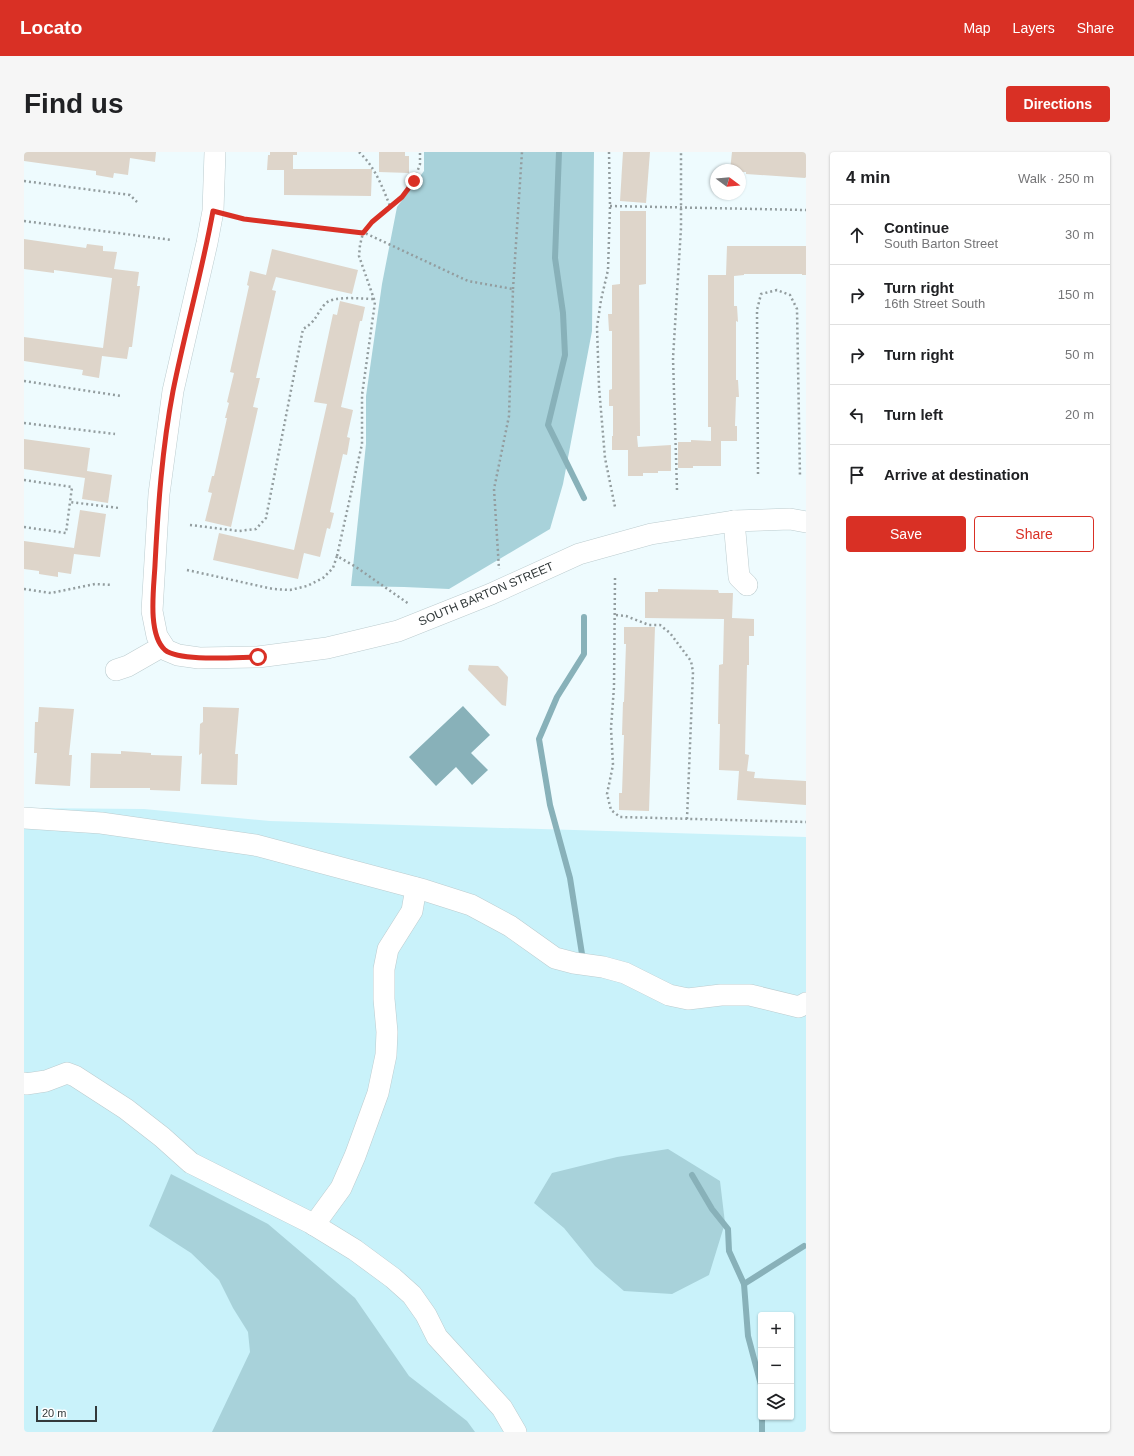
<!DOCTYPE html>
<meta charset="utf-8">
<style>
body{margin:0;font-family:Arial,sans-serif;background:#f6f6f6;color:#202124}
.controls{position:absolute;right:12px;bottom:12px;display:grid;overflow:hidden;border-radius:4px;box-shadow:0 1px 3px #0004}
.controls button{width:36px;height:36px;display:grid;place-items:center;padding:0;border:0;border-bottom:1px solid #e0e0e0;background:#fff;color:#202124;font:20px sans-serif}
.compass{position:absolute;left:686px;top:12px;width:36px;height:36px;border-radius:50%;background:#fff;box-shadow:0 1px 3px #0004;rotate:106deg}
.scale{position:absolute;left:12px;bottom:10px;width:61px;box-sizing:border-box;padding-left:4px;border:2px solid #32393a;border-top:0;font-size:11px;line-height:14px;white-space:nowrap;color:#32393a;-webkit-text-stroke:3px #fff;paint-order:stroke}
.stop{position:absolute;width:12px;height:12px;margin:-9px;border:3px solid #d93025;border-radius:50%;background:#fff}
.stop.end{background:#d93025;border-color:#fff;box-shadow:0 1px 4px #0008}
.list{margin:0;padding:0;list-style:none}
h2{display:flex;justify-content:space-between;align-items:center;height:52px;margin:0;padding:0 16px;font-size:17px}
h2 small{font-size:13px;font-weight:400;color:#757577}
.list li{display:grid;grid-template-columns:26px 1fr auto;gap:12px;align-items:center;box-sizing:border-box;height:60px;padding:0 16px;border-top:1px solid #e0e0e0}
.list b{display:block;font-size:15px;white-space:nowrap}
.list p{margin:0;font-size:13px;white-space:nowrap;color:#757577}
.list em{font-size:13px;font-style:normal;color:#757577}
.actions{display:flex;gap:8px;padding:12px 16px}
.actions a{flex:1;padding:9px 0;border:1px solid #d93025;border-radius:4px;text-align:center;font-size:14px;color:#d93025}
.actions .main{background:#d93025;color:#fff}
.icon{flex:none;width:22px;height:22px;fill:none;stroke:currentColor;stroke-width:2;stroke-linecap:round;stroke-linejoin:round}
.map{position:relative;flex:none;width:782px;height:1280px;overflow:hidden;border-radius:4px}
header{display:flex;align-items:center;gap:24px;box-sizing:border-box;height:56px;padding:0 20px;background:#d93025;color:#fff}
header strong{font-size:19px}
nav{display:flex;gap:22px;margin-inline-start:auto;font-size:14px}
.intro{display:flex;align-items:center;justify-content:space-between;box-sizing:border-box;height:96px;padding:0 24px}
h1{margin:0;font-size:28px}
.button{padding:10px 18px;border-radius:4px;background:#d93025;color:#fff;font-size:14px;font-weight:700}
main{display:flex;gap:24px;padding:0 24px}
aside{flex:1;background:#fff;border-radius:4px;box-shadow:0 1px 3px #0004}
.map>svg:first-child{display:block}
</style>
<header>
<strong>Locato</strong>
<nav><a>Map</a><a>Layers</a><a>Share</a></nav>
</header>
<div class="intro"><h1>Find us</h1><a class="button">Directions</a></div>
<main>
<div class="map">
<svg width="782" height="1280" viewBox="0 0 782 1280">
<rect width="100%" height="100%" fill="#eefbfe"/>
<path fill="#c9f2fa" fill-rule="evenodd" d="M0 656 120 657 246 669 782 685V1280H0ZM737 1163H767V1265H737Z"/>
<g fill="#a8d2da">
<polygon points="400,0 570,0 568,179 539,332 526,377 425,437 380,435 327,434 342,292 342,244 358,132 373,55 400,19"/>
<polygon points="644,997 696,1029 701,1071 685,1123 648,1142 600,1139 571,1114 540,1076 510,1051 528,1021 593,1005"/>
<polygon points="147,1022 244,1072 331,1146 385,1224 443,1269 451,1280 188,1280 226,1200 224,1180 209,1156 195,1128 167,1101 125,1074"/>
</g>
<polygon fill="#88b1b9" points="439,554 466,583 447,601 464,618 448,633 432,615 412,634 385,605"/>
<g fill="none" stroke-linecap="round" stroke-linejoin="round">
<g stroke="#88b1b9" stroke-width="6">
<polyline points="535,0 531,106 539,161 541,203 524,273 560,346"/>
<polyline points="558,802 546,726 526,653 515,587 533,545 560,502 560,465"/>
<polyline points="668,1023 688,1057 704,1077 705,1099 720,1132 724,1184 737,1233 737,1245"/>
<polyline points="720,1132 780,1094"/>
<polyline points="738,1265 738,1280"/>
</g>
</g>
<g fill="#ded5ca">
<polygon points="0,0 132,0 131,10 106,6 104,23 90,21 89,26 72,23 72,19 0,9"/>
<polygon points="246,0 273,0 273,3 269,3 269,17 348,17 347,44 260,43 260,18 243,18 244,3 246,3"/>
<polygon points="355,0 381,0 381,4 385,4 385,21 355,20"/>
<polygon points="599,0 626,0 622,51 596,49"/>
<polygon points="708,0 782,0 782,25 781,26 722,22 722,20 716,20 716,18 706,18"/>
<polygon points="596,59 622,59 622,132 615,133 616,284 613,284 614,295 647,293 647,319 634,319 634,321 619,321 619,324 604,324 604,298 588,298 588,284 589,284 589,254 585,254 585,238 588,237 588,179 585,179 584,162 588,162 588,133 596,132"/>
<polygon points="0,87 62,96 63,92 79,94 79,99 93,100 90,117 115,120 113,134 116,134 108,195 105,195 103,207 78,204 75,226 58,223 59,218 0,209 0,185 79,196 88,126 30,118 30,121 0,117"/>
<polygon points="703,94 782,94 782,123 778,123 778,122 720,122 720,123 710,124 710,154 713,154 714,170 712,169 712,228 714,228 715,245 712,245 711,274 713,274 713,289 697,289 697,314 669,314 669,316 654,316 654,290 667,290 667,288 687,289 687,275 684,275 684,123 702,123"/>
<polygon points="248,97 334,118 328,142 252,125 248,138 252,139 232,226 236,226 229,255 234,256 207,375 181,369 188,341 184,340 188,324 190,324 203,266 201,266 205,251 203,250 210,221 206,220 225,134 223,133 226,119 242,123"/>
<polygon points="316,149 341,155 338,169 336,169 317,255 329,258 323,285 326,286 323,303 319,302 306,360 310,361 306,377 303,376 296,405 280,401 274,427 189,408 195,381 270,398 303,252 290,250 309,162 313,163"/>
<polygon points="0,287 66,296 63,319 88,323 84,351 58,347 61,326 0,317"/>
<polygon points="56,358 82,362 76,405 50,402 47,422 34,420 34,425 15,422 15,419 0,417 0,389 50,396"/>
<polygon points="634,437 694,438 695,441 709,441 708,466 730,467 730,484 725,484 725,513 723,513 721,602 725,603 723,619 731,620 730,626 782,629 782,653 713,648 715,619 695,618 696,572 694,572 695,513 699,512 700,467 621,466 621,440 634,440"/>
<polygon points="600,475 631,475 625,659 595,658 595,641 598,641 600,583 598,583 599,550 600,550 602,492 600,492"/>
<polygon points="445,513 474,514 484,525 482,554 478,553 444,518"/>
<polygon points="15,555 50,557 45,603 48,603 46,634 11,632 13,601 10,601 11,570 14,570"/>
<polygon points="179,555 215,556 211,602 214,602 213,633 177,632 178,601 175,603 176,572 179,570"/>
<polygon points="97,599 127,601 127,603 158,604 156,639 126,638 126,636 66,636 67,601 97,602"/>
</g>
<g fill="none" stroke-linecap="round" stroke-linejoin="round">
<defs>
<g id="minor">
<polyline points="191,0 189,59 183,91 149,239 135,342 128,459 133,484 142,498 154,503 175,506 234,505 303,496 374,479 467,442 555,402 627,382 710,369 766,367 782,370"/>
<polyline points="710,369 715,425 723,433"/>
<polyline points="92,518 104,514 139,494"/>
<polyline points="0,666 77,671 231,693 400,738 447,753 486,774 531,806 550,811 579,815 601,821 645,843 664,847 697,843 726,843 775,855 782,851"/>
<polyline points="0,931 2,932 22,929 43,921 51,924 102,957 138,985 167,1011 287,1071 331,1098 369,1126 388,1143 402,1163 413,1185 478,1256 492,1280"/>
<polyline points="290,1073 317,1036 331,1004 354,941 362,903 363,880 360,847 360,817 364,797 388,759 392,736"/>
</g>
</defs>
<use href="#minor" stroke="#bccccf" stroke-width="22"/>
<g stroke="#939d9f" stroke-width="2.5" stroke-dasharray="2 3" stroke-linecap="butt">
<path d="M335 0C351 15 358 34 366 54"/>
<polyline points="585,0 586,54 584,118 577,148 573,175 575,235 581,306 591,355"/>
<polyline points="0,29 106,43 113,50"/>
<polyline points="586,54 782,58"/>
<polyline points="208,64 220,67 343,82 444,129 489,137 485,264 470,337 475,417"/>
<polyline points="0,69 148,88"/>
<polyline points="489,137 498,0"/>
<polyline points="0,229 97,244"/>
<polyline points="0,271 91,282"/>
<polyline points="734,322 733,158 737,142 753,138 766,143 773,157 776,325"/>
<polyline points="0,328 48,335 46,350"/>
<polyline points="653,338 649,206 657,76 657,0"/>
<path d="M166 373 215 379 232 377 242 366 279 177C293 169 292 162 301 152 309 143 338 147 350 147"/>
<polyline points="0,375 42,381 46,350 95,356"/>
<polyline points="313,404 338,292 338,243 351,150 335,104 336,93 339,81 348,70 378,45 390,29 396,12 396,0"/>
<polyline points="163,418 249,437 266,438 283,434 299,426 309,416 313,404 332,415 385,452"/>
<polyline points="591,426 590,535 587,576 589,613 583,642 587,658 596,665 782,670"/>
<polyline points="0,437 27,441 71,432 88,433"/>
<polyline points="592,463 602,464 625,473 636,473 646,481 667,509 669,520 663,667"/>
</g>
<use href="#minor" stroke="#fff" stroke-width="21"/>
</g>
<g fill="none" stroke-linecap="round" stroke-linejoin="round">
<path stroke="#d93025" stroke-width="5" d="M234 505C214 505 156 510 141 498 123 482 130 435 131 413 134 355 138 297 149 239 161 179 178 120 189 59L220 67 339 81 348 70 378 45 390 29"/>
</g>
<g text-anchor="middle" stroke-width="4" stroke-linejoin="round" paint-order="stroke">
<g font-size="12" fill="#32393a" stroke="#fff">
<text transform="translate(462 442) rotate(-23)" y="4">SOUTH BARTON STREET</text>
</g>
</g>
</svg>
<div class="controls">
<button>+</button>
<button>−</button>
<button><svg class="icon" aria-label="layers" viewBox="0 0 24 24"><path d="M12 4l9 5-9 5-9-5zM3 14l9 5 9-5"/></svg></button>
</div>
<svg class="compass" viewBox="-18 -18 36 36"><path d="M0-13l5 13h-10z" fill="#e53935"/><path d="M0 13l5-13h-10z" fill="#757577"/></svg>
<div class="scale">20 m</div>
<div class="stop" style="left:234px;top:505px"></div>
<div class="stop end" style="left:390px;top:29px"></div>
</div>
<aside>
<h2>4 min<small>Walk · 250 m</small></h2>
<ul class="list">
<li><svg class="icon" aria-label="ahead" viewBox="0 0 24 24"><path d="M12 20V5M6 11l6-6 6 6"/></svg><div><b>Continue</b><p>South Barton Street</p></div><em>30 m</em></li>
<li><svg class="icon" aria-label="right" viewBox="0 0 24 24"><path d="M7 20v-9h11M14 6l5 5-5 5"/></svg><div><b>Turn right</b><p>16th Street South</p></div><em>150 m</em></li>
<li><svg class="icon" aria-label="right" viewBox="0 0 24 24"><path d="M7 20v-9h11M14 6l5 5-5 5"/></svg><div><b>Turn right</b></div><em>50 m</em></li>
<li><svg class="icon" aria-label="left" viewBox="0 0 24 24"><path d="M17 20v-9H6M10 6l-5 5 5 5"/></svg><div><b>Turn left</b></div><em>20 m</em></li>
<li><svg class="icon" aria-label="arrive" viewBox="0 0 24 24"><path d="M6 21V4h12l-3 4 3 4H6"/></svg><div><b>Arrive at destination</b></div></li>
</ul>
<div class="actions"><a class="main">Save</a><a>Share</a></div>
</aside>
</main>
